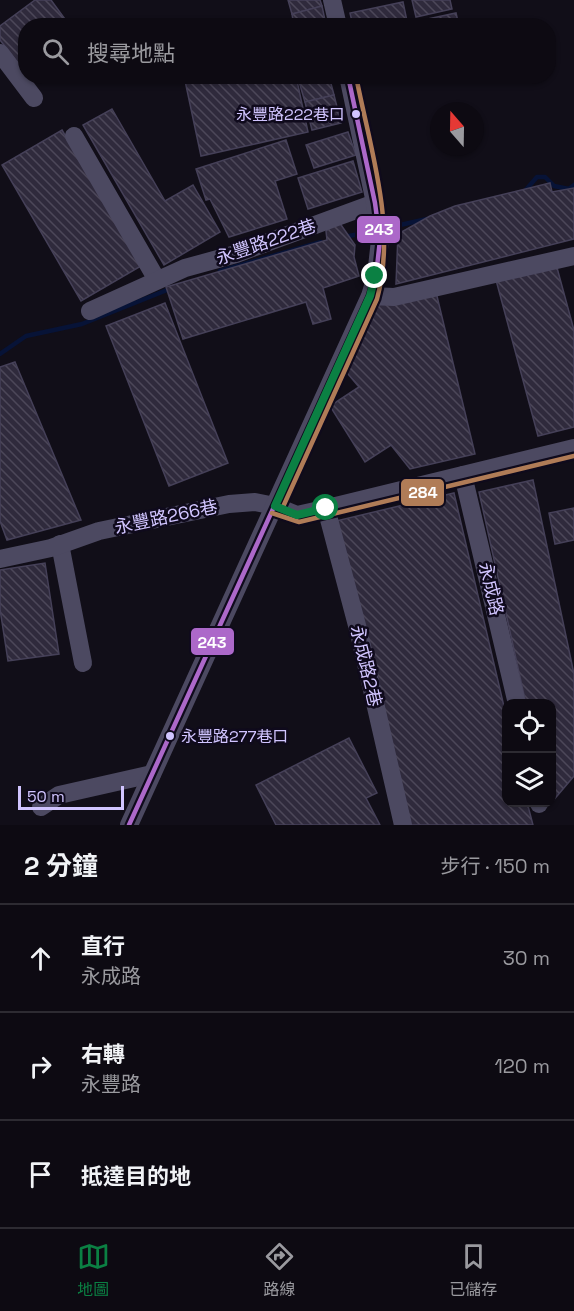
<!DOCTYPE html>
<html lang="zh-TW">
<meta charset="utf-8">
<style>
body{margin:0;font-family:"Space Grotesk","Noto Sans TC",sans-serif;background:#16131b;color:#f1f3f6}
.controls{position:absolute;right:18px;bottom:18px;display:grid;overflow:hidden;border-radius:12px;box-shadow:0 2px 4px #0004}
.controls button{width:54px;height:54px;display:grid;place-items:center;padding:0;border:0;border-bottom:2px solid #2d2b32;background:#0d0a12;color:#f1f3f6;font:30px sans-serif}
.compass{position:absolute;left:430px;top:102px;width:54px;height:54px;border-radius:50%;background:#0d0a12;box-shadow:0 2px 4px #0004;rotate:340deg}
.scale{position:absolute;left:18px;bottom:15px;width:106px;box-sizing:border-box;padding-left:6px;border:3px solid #d1c5ff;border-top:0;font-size:16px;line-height:21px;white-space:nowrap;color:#d1c5ff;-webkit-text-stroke:4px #0f0a1c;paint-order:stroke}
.stop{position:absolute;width:18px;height:18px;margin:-14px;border:4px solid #0b8043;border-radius:50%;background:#fff}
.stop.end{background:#0b8043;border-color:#fff;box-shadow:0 2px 6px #0008}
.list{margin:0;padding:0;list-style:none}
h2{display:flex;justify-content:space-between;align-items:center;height:78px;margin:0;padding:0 24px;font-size:26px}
h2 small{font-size:20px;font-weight:400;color:#9a9a9f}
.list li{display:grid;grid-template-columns:39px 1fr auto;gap:18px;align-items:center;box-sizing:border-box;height:108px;padding:0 24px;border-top:2px solid #2d2b32}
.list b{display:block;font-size:22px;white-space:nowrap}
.list p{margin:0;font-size:20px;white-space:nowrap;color:#9a9a9f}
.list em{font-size:20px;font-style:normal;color:#9a9a9f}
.icon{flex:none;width:33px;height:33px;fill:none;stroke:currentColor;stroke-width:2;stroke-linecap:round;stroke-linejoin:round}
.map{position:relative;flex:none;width:574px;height:825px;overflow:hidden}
.search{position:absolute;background:#0d0a12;box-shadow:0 2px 4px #0004;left:18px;right:18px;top:18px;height:66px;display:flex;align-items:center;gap:15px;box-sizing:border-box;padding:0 21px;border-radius:24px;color:#9a9a9f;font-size:22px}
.sheet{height:402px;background:#0d0a12}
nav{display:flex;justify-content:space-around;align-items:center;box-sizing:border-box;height:84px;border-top:2px solid #2d2b32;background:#0d0a12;font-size:16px;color:#9a9a9f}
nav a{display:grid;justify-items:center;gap:3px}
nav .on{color:#0b8043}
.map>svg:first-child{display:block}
</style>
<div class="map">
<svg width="574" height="825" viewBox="0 0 574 825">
<defs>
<pattern id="building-back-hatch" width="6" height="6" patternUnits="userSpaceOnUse" patternTransform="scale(1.5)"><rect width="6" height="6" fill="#2f2a3c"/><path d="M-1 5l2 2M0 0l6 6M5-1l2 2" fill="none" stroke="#4c4759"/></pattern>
</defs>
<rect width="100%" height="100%" fill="#110e18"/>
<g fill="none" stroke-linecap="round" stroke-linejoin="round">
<g stroke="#071337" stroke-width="4.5">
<polyline points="524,192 537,177 545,177 554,186 569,189 574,185"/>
<polyline points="382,229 427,219"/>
<polyline points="344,237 374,231"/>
<polyline points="220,271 321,242"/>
<polyline points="0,354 26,336 82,324 172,288"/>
</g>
</g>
<g fill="url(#building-back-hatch)" stroke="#454058" stroke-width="1.5">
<polygon points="35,0 51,0 70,26 26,26 26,63 21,67 0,40 0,26"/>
<polygon points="288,0 320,0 322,6 292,14"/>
<polygon points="412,0 450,0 452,9 416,17"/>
<polygon points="403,2 408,26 353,26 350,13"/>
<polygon points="322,6 326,25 294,26 292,14"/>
<polygon points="456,13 459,26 419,26 418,21"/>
<polygon points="184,76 296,76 308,132 201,156"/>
<polygon points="329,76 334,95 305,102 298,78"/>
<polygon points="334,95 341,123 312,130 305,102"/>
<polygon points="112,109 165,201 193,185 220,232 164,265 83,125"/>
<polygon points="62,130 141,266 81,301 2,165"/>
<polygon points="348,132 356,155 314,168 306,145"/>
<polygon points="286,140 297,174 275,181 287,219 229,237 210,199 206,200 196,169"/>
<polygon points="353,161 362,192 308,209 298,178"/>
<polygon points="550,183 552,192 574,188 574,239 396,284 398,234 430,216 455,206"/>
<polygon points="339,222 355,245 354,257 359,276 323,288 331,319 313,324 306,302 183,339 166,287 327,240 326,231"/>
<polygon points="556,264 574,330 574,427 538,436 496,280"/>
<polygon points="436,292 475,454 410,469 391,445 365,462 330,406 359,387 343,368 369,307"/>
<polygon points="165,303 228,463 169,486 106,326"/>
<polygon points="15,362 81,520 7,540 0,521 0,367"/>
<polygon points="533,480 574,674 574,776 552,802 552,704 526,704 479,492"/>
<polygon points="454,493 506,715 506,802 527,802 533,825 409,825 336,521"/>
<polygon points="574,508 574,540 555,544 549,513"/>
<polygon points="45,563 59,654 8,661 0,609 0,570"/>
<polygon points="349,738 377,793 366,798 380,825 276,825 256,785"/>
</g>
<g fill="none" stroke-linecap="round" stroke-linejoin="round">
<g stroke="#4c4961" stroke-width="18">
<polyline points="332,0 338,26"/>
<polyline points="0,53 34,98"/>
<polyline points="74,136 157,280"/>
<polyline points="370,296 394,297 574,256"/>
<polyline points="90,311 185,268 236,254 375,203"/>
<polyline points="463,475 517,704"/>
<polyline points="326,508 359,633 403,825"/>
<polyline points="60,544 83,663"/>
<polyline points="0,559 51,548 99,531 229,504 255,502 275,506 297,515 315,511 574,448"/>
<polyline points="539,802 539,804"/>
<polyline points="41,807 59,795 152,774"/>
<polyline points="129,825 370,296 376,276 380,240 375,203 348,76"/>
</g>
<defs>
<polyline id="bus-1" points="129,825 370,296 376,276 380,240 375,203 348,76"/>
<g id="bus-2">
<path d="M282 509 377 299C397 226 370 149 356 76"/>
<polyline points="272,513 299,522 574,456"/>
</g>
</defs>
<use href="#bus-1" stroke="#0f0a1c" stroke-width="9"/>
<use href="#bus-2" stroke="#0f0a1c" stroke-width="9"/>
<use href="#bus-1" stroke="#ac68c9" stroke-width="4.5"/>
<use href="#bus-2" stroke="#b07c57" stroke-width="4.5"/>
</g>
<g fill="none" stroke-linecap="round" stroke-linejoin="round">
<polyline stroke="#0b8043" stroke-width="8" points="326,508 297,515 275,506 370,296 375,276"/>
</g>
<g fill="#d1c5ff" stroke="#0f0a1c" stroke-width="2">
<circle cx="356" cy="114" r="5"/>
<circle cx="170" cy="736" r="5"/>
</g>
<g text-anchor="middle" stroke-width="5" stroke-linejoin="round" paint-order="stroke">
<g font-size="16" fill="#d1c5ff" stroke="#0f0a1c" text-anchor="end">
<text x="345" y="120">永豐路222巷口</text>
<text x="181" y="742" text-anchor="start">永豐路277巷口</text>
</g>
<g font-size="18" fill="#d1c5ff" stroke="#0f0a1c">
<text transform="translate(266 242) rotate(-19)" y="6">永豐路222巷</text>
<text transform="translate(166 517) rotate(-12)" y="6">永豐路266巷</text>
<text transform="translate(491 589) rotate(77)" y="6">永成路</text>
<text transform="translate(366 666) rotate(77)" y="6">永成路2巷</text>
</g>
</g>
<g stroke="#0f0a1c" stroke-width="2">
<rect x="356" y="215" width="45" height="29" rx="6" fill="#ac68c9"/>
<rect x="400" y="478" width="45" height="29" rx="6" fill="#b07c57"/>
<rect x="190" y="627" width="45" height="29" rx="6" fill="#ac68c9"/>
</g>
<g font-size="16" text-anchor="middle" font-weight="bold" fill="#fff">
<text x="379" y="235">243</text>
<text x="423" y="498">284</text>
<text x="212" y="648">243</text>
</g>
</svg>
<div class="controls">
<button><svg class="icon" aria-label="locate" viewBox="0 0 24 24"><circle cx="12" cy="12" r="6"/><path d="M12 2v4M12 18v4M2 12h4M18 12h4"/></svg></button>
<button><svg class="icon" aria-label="layers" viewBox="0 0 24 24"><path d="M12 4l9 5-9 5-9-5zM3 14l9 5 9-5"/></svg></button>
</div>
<svg class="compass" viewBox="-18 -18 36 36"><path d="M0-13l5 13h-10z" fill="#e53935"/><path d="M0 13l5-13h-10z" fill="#9a9a9f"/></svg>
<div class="scale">50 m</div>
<div class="stop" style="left:326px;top:508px"></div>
<div class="stop end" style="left:375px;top:276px"></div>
<div class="search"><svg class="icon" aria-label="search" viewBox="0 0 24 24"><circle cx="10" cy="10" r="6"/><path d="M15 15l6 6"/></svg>搜尋地點</div>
</div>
<section class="sheet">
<h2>2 分鐘<small>步行 · 150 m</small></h2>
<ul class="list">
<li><svg class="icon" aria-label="ahead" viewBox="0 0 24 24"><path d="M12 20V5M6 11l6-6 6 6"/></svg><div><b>直行</b><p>永成路</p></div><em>30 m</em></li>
<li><svg class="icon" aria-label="right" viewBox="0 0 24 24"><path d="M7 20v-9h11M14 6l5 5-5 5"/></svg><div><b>右轉</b><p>永豐路</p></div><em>120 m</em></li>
<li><svg class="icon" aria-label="arrive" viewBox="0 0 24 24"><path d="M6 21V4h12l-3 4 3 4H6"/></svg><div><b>抵達目的地</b></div></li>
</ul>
</section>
<nav>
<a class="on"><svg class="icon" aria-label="map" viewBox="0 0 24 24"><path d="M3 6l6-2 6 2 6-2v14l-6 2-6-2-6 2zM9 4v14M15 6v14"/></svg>地圖</a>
<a><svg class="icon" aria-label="directions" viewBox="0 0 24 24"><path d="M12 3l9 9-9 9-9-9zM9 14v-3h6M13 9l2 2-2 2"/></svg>路線</a>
<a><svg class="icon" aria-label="saved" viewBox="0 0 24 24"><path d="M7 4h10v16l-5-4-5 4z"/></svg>已儲存</a>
</nav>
